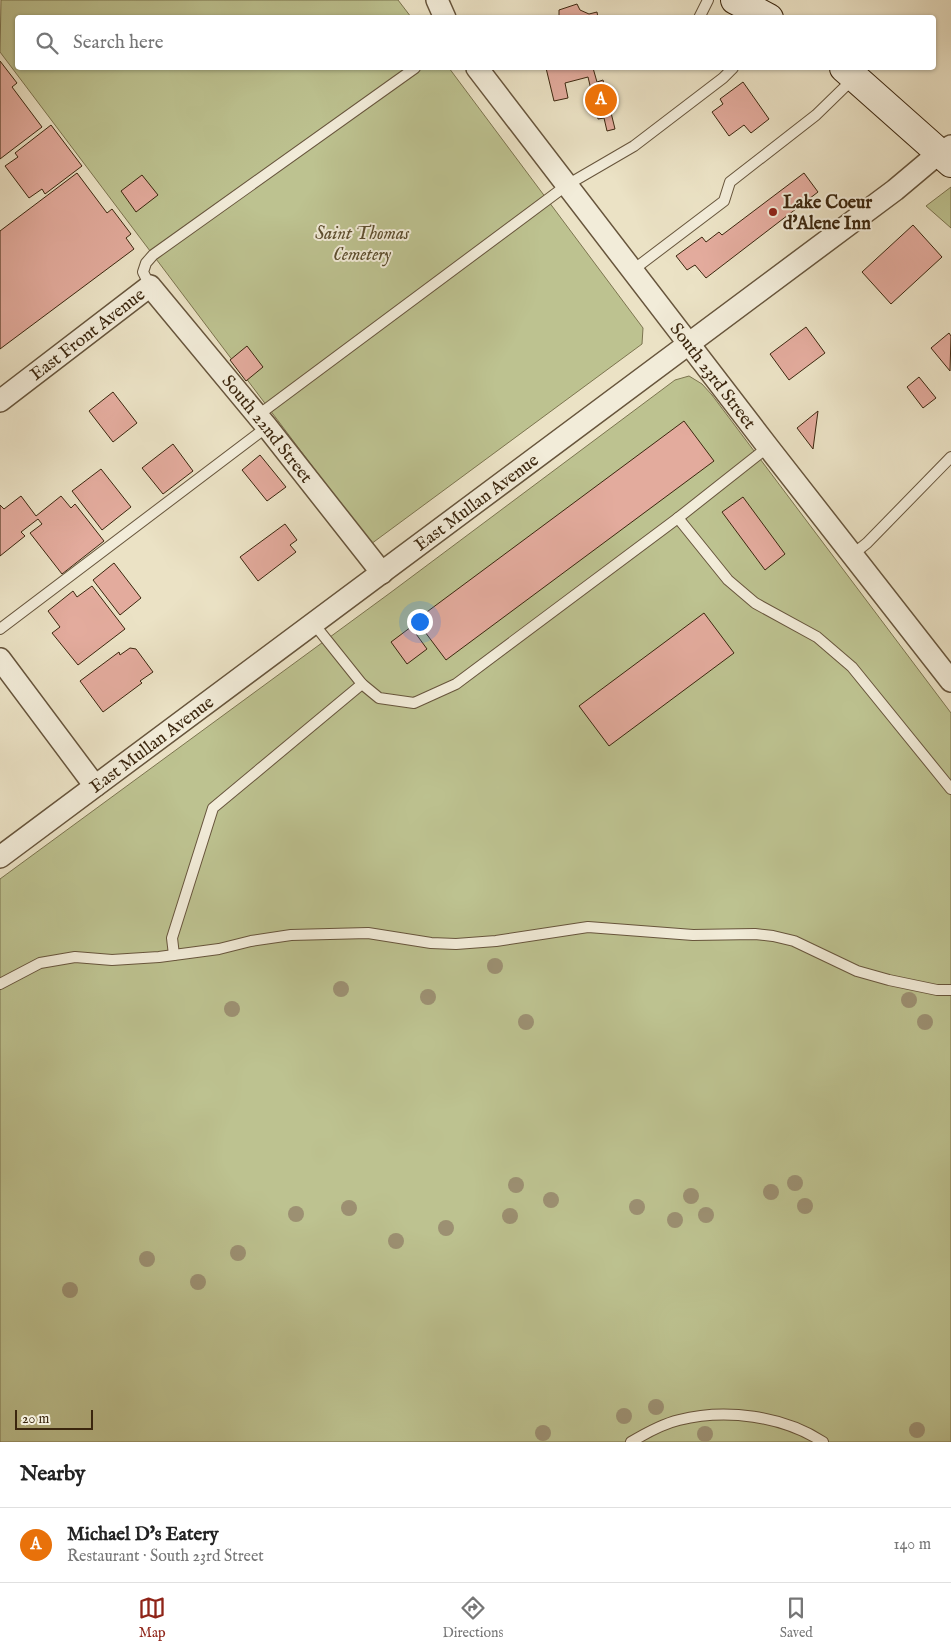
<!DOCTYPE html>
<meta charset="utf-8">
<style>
body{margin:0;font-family:"IM FELL English",serif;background:#f2f2f2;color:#222}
.scale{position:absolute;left:15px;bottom:12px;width:78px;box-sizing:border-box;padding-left:5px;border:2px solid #3b260e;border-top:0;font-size:14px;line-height:18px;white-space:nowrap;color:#3b260e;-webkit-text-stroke:4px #f2ecd9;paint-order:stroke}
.you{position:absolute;left:419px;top:621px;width:18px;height:18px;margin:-12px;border:4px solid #fff;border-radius:50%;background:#1a73e8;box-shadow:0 0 0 8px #1a73e833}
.badge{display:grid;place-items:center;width:32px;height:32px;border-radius:50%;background:#8f2418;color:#fff;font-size:16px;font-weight:700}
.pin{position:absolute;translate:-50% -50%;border:2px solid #fff;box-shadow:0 1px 5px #0006}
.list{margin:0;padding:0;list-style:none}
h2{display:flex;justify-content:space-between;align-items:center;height:65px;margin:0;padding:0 20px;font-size:21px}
h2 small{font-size:16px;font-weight:400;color:#767676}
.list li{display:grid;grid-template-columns:32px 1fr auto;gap:15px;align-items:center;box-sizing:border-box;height:75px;padding:0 20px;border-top:1px solid #e0e0e0}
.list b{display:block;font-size:19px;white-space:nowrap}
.list p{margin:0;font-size:16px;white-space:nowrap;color:#767676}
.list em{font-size:16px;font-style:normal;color:#767676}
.icon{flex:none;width:28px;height:28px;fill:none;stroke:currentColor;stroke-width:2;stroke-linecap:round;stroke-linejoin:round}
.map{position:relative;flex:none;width:951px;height:1442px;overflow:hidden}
.search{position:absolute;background:#fff;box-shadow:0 1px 4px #0004;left:15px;right:15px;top:15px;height:55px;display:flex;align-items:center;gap:12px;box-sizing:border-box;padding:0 18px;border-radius:5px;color:#767676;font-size:19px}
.sheet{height:140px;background:#fff}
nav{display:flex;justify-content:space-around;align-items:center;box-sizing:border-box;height:70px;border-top:1px solid #e0e0e0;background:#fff;font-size:14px;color:#767676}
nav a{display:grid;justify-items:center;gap:2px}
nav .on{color:#8f2418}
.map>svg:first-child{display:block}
</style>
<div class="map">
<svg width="951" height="1442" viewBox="0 0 951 1442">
<rect width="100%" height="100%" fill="#ebe2c5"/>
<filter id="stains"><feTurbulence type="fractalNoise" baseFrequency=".004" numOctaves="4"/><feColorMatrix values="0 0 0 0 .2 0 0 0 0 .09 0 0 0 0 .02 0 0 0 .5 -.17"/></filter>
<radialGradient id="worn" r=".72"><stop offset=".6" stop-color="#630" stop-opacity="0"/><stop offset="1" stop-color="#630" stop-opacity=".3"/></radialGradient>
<g fill="#bdc290" stroke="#7c744f">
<polygon points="1,0 398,0 411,17 18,18 18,68 449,68 643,328 642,344 371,544 0,52"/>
<polygon points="951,187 951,228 926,206"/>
<polygon points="689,376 702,384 712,395 951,713 951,1442 0,1442 0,879 390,593 675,380"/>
</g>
<g fill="#e3ab9d" stroke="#3b260e">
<polygon points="577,4 580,10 589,14 597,12 598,18 556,18 559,16 559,10"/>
<polygon points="0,61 17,83 12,87 42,127 0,159"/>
<polygon points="546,68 593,68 597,82 603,80 615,129 607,131 604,118 598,119 588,77 565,83 568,98 554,101"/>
<polygon points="743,82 769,119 751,133 744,125 729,136 712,112 723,104 720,99"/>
<polygon points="51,125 82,166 45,194 42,189 29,198 5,166 18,157 15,153"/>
<polygon points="77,173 107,213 112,209 131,234 126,238 134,249 0,349 0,231"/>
<polygon points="804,173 818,192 706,278 695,265 687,270 676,256 702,237 706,242 719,232 722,235"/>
<polygon points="142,175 158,195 136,212 121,191"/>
<polygon points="913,225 942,257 891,304 862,272"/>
<polygon points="806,327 825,353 789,380 770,354"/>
<polygon points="949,333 951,336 950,371 931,348"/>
<polygon points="247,346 263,367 246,381 230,360"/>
<polygon points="919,377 936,398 923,408 907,387"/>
<polygon points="113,392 137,423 113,442 89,411"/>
<polygon points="818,411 813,449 797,428"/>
<polygon points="684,421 714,461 446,660 416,620"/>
<polygon points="173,444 193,471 163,494 142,468"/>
<polygon points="260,455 286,487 267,501 242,470"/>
<polygon points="101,469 131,507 102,530 72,491"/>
<polygon points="21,496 36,516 61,496 71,508 75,504 104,541 62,574 30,533 42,524 38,519 21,532 25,536 0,556 0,505 4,509"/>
<polygon points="743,497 785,554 765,570 722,512"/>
<polygon points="285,524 297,540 290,545 296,552 258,581 240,557"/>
<polygon points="114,563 141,598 120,615 93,580"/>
<polygon points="92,586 125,629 78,665 52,633 60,627 48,611 73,591 77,597"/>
<polygon points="704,613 734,653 609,746 579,706"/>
<polygon points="411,627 427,649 407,664 391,642"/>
<polygon points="130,648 136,649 153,672 140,681 142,683 103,712 80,681 119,652 120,655"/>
</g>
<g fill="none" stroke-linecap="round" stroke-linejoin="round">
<defs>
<g id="lane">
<polyline points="699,18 708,0"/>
<polyline points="633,270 724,201 730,182 816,115 854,78"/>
<polyline points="150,286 143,272 146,263 153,255 415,68"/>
<polyline points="257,416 567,185 634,146 723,78 733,68"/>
<polyline points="678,518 728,580 755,603 817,637 852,667 951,789"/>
<polyline points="852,555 867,543 951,457"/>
<polyline points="314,624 362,684 379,698 414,703 456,684 678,518 768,447"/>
<polyline points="0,629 267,427"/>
<polyline points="174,955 172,938 213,808 362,684"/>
<polyline points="0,984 40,963 75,957 112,960 159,957 219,949 251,941 291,935 368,933 431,943 456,944 496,941 588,927 693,935 755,934 773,936 794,941 857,971 889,980 937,990 951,990"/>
<path d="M631 1442C646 1433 662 1424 679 1420 726 1408 783 1416 823 1442"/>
</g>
<g id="street">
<polyline points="437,0 445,18"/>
<path id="s1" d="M477 68 768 447 951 681"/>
<path id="s2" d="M0 401 150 286 267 427 382 573"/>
<polyline points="0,659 95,786"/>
<path id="s3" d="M0 857 895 190 939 153 951 146"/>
</g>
<g id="secondary">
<polyline points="735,0 769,18"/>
<polyline points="844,68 951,163"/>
</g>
</defs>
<use href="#lane" stroke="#67553c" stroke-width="12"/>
<use href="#street" stroke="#67553c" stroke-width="24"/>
<use href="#secondary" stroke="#3b260e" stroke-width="30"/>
<use href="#lane" stroke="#f2ecd9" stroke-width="10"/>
<use href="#street" stroke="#f2ecd9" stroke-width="21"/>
<use href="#secondary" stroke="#f2ecd9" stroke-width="28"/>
</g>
<g fill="#9c9072">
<circle cx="495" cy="966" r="8"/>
<circle cx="341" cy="989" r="8"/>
<circle cx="428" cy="997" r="8"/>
<circle cx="909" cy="1000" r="8"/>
<circle cx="232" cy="1009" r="8"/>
<circle cx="526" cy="1022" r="8"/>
<circle cx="925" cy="1022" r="8"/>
<circle cx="795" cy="1183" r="8"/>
<circle cx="516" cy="1185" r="8"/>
<circle cx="771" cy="1192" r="8"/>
<circle cx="691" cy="1196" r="8"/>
<circle cx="551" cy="1200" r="8"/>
<circle cx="805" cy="1206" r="8"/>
<circle cx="637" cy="1207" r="8"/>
<circle cx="349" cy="1208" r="8"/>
<circle cx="296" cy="1214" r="8"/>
<circle cx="706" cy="1215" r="8"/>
<circle cx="510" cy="1216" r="8"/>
<circle cx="675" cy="1220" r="8"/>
<circle cx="446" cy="1228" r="8"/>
<circle cx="396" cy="1241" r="8"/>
<circle cx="238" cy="1253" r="8"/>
<circle cx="147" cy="1259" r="8"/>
<circle cx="198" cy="1282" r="8"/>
<circle cx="70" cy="1290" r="8"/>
<circle cx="656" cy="1407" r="8"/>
<circle cx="624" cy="1416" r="8"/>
<circle cx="917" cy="1430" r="8"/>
<circle cx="543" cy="1433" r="8"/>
<circle cx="705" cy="1434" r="8"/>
</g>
<circle fill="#8f2418" stroke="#f2ecd9" stroke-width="2" cx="773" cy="212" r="5"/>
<g text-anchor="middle" stroke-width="4" stroke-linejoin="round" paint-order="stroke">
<g font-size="18" font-weight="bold" fill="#3b260e" stroke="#f2ecd9" text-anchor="start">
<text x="783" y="208">Lake Coeur<tspan x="783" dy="21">d'Alene Inn</tspan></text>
</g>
<g font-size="18" font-style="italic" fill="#5c4d2e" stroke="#f2ecd9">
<text x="362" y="239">Saint Thomas<tspan x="362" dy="21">Cemetery</tspan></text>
</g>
<g font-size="18" fill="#3b260e" stroke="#f2ecd9">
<text dy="6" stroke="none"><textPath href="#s2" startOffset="110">East Front Avenue</textPath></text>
<text dy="6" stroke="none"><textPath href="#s1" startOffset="388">South 23rd Street</textPath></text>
<text dy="6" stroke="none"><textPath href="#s2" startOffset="374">South 22nd Street</textPath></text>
<text dy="6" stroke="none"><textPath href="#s3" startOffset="594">East Mullan Avenue</textPath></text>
<text dy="6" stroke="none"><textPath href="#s3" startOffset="189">East Mullan Avenue</textPath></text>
</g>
</g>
<rect width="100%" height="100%" filter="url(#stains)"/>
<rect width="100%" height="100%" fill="url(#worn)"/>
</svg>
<div class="scale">20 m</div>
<div class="you"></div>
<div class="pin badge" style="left:601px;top:100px;background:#e8710a">A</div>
<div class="search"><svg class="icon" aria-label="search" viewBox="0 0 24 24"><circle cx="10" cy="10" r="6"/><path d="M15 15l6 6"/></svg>Search here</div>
</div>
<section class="sheet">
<h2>Nearby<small></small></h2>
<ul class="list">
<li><span class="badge" style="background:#e8710a">A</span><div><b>Michael D's Eatery</b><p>Restaurant · South 23rd Street</p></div><em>140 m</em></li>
</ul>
</section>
<nav>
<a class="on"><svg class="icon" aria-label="map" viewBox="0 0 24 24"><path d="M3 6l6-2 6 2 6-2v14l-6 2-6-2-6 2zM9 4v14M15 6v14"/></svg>Map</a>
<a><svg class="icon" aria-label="directions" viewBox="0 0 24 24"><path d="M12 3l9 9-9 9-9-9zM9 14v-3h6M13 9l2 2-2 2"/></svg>Directions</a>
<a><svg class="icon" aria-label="saved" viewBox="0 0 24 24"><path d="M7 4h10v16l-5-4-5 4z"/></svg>Saved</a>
</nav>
